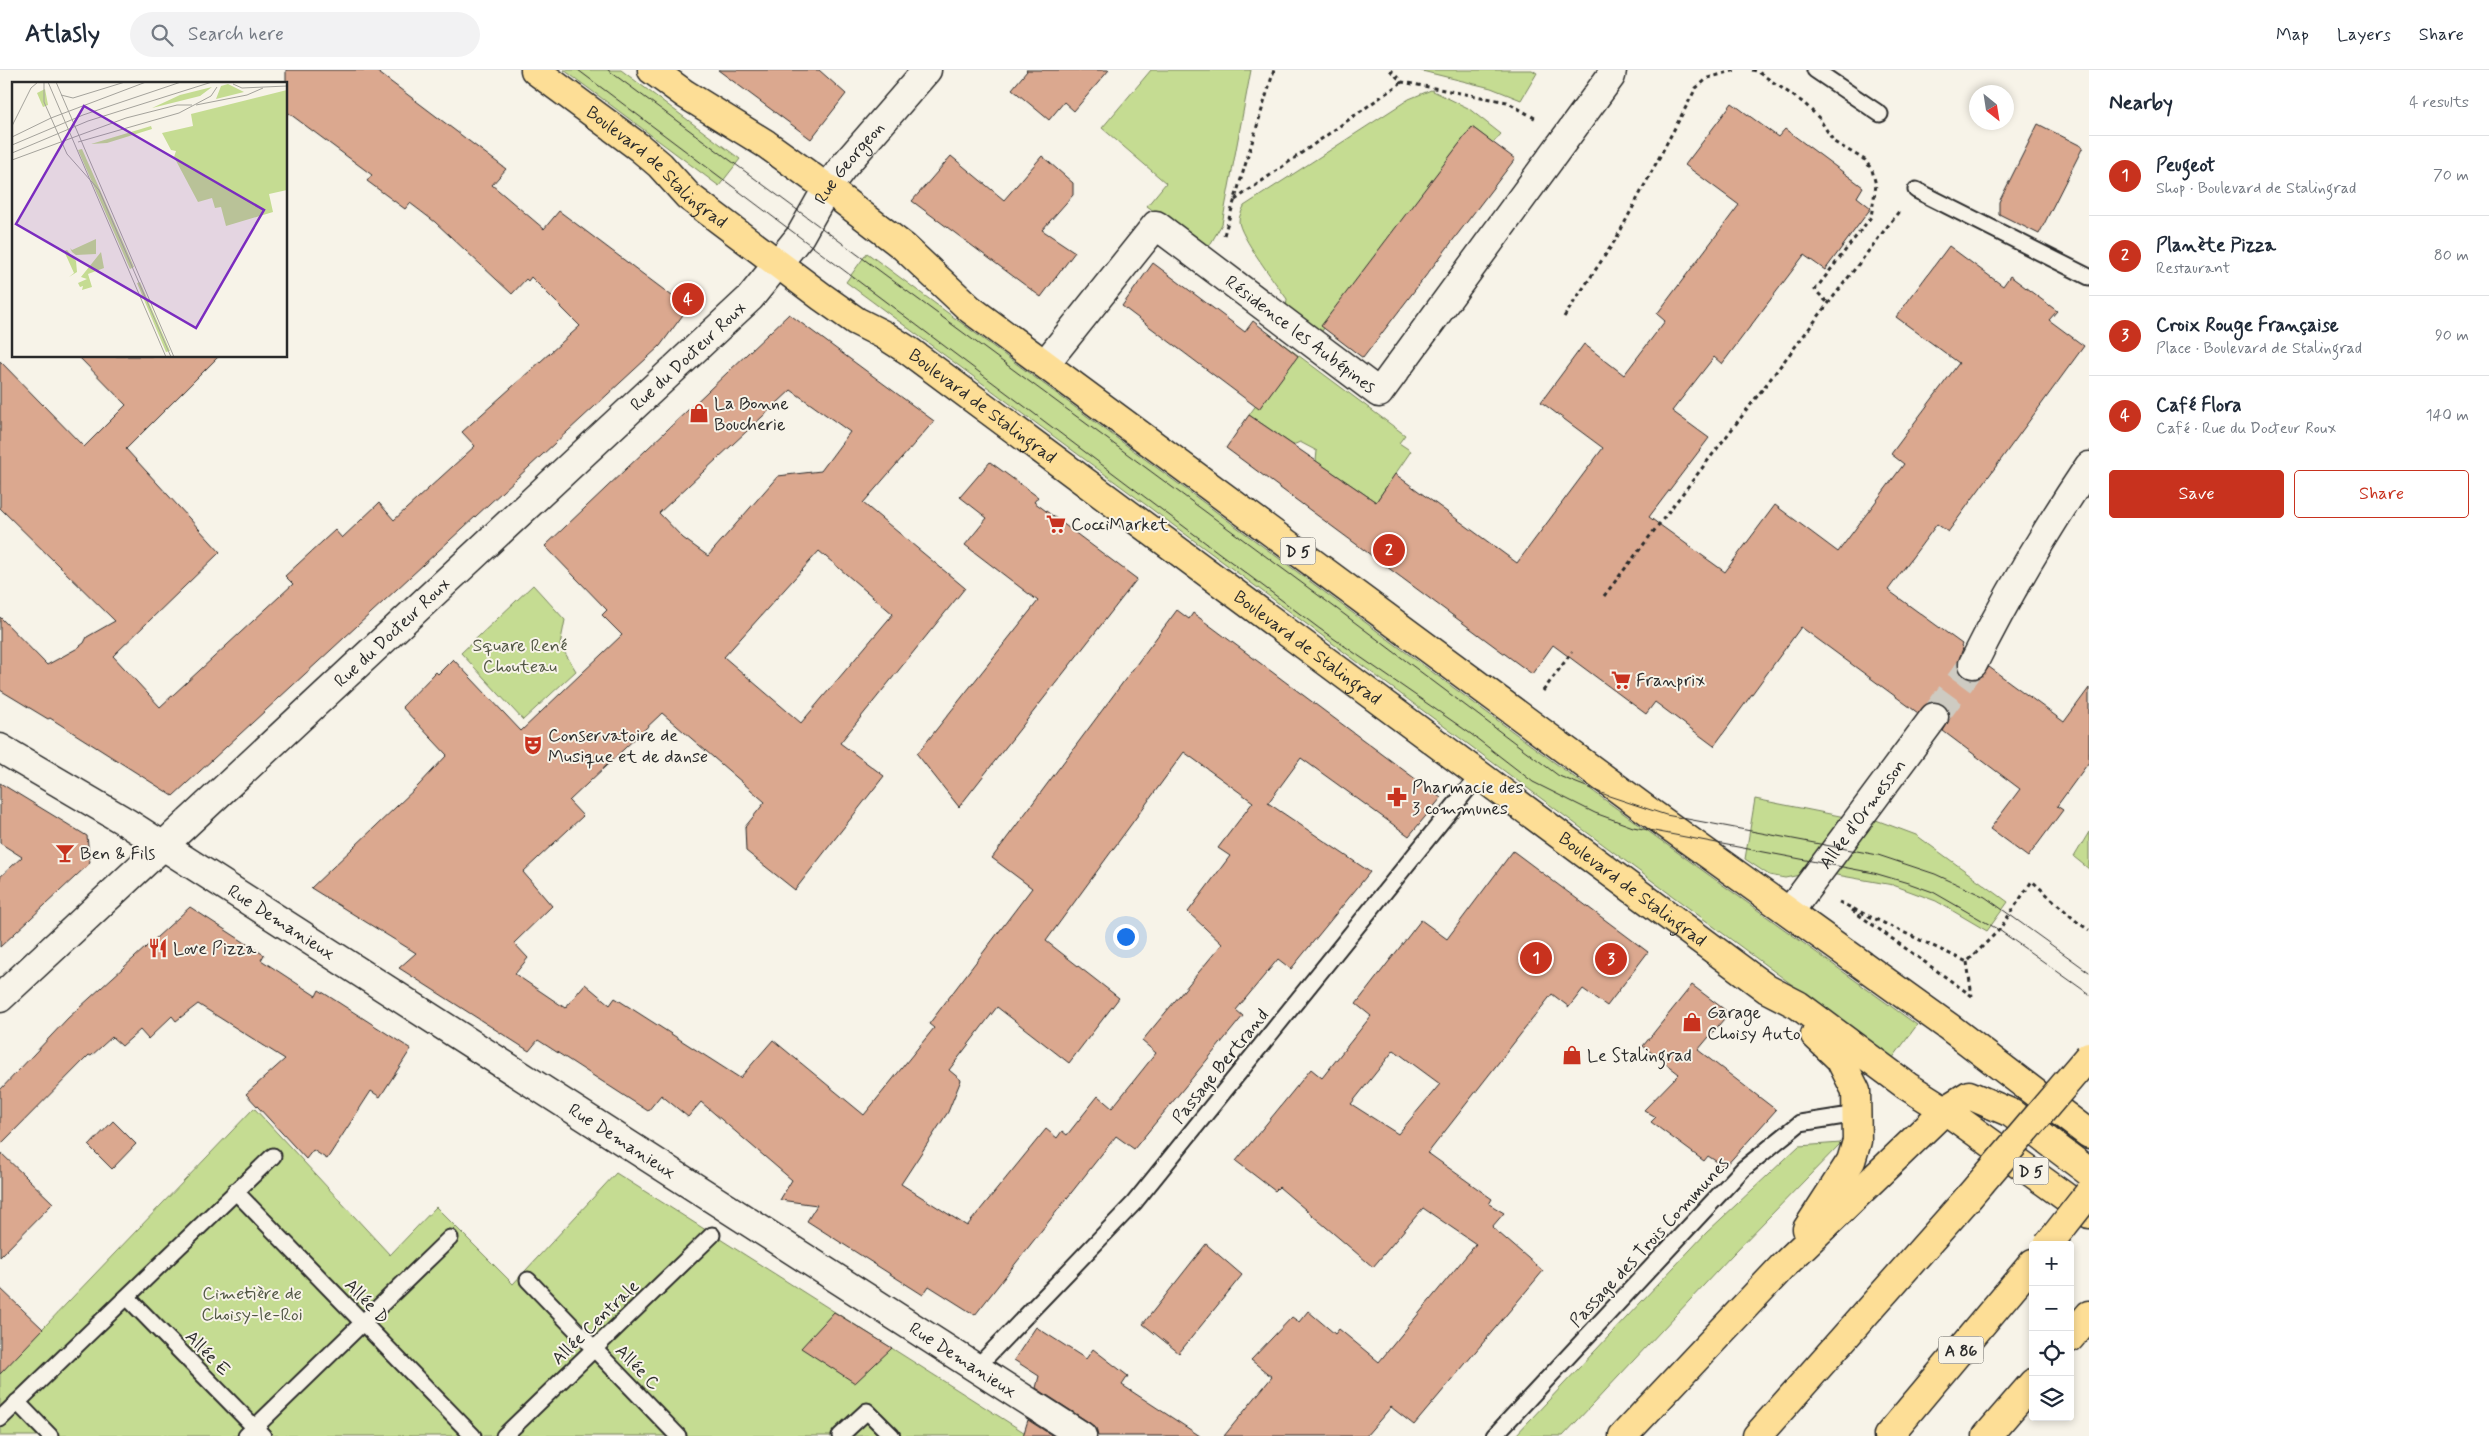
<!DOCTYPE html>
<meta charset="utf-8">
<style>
body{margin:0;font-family:Mynerve,sans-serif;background:#f2f2f3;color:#1f2937}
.controls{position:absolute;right:15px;bottom:15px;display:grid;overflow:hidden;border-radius:5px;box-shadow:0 2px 8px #0003}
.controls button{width:45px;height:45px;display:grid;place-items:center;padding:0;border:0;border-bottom:1px solid #e0e1e3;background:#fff;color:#1f2937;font:25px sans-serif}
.compass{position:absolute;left:1969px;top:15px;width:45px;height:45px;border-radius:50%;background:#fff;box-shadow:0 2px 8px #0003;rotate:150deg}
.you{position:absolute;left:1125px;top:866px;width:18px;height:18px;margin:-12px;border:4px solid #fff;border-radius:50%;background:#1a73e8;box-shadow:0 0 0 8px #1a73e833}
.badge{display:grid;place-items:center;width:32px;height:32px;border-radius:50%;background:#c8321e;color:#fff;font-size:16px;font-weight:700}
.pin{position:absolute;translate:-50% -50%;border:2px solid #fff;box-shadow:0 1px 5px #0006}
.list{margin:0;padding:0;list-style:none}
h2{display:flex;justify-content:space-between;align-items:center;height:65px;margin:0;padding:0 20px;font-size:21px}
h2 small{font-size:16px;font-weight:400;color:#747a83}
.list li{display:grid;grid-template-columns:32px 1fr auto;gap:15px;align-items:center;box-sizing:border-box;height:80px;padding:0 20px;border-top:1px solid #e0e1e3}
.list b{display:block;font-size:19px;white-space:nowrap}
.list p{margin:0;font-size:16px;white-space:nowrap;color:#747a83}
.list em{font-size:16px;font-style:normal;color:#747a83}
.actions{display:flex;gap:10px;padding:15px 20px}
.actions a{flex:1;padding:11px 0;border:1px solid #c8321e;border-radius:5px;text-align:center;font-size:18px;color:#c8321e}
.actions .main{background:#c8321e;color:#fff}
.icon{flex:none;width:28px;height:28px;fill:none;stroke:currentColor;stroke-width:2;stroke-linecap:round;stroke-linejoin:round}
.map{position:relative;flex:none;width:2089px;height:1366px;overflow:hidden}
header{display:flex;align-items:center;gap:30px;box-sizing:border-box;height:70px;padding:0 25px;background:#fff;border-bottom:1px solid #e0e1e3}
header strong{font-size:24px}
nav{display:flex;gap:28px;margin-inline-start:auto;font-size:18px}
.search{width:350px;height:45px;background:#f2f2f3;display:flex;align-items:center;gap:12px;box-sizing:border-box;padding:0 18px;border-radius:28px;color:#747a83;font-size:19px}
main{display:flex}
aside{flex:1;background:#fff}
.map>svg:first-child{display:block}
</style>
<header>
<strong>Atlasly</strong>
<div class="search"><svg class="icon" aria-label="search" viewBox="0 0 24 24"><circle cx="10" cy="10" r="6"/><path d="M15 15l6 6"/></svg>Search here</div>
<nav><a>Map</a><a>Layers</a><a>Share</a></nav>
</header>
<main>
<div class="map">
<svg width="2089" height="1366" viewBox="0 0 2089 1366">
<rect width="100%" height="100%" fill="#f7f3e8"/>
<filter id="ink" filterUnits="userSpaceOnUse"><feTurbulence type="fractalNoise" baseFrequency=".02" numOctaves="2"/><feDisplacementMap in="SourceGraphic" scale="10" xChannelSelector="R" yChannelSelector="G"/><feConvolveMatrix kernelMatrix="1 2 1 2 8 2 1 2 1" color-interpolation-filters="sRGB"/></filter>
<g filter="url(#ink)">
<g fill="#c5dc92" stroke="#78845e">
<polygon points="564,0 621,0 740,89 719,116"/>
<polygon points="1151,0 1251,0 1222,154 1207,180 1147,136 1166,113 1102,58"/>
<polygon points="1418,0 1532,0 1537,3 1521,30 1491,18"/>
<path d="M1431 20 1468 38 1501 64 1493 73 1472 57 1319 265 1286 239 1287 229C1277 215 1239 165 1239 151 1239 146 1242 141 1244 136L1409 29Z"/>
<polygon points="867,183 1609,733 1917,955 1892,989 846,212"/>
<polygon points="1267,262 1405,365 1399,373 1411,381 1376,432 1316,391 1317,381 1300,372 1293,375 1249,345 1276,308"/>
<polygon points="533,515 565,550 560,575 576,601 523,650 461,583"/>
<polygon points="1755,729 1845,747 1800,805 1785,808 1769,805 1745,789"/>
<polygon points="1876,750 1916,765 2008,832 1987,861 1936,831 1893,815 1831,804"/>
<polygon points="2089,762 2089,799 2074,787"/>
<polygon points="254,1038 390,1185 436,1137 513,1214 616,1103 1030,1366 0,1366 0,1303"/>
<polygon points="1841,1073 1732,1185 1563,1366 1515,1366 1706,1163 1799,1076"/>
</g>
<g fill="#dba88f" stroke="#2b2b2b" fill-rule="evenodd">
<polygon points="286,0 375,0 506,99 492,115 544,159 559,141 688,238 660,276 173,726 50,648 48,649 0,620 0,547 47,595 76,579 84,573 87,567 115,551 0,438 0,291 84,377 126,335 78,286 219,286 126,379 220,482 113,586 160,637 293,514 285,506 335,460 342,468 379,433 394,450 475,376 462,362 580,256 531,207 528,211 526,209 512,224 435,152 410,133 405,139 367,111 372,105 286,41"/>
<polygon points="718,0 819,0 846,24 811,69"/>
<polygon points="1026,0 1109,0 1074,41 1064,32 1049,50 1012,19 1027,1"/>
<polygon points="1732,33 1778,67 1785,59 1863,117 1857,127 1871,138 1825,200 1804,185 1722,294 1714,287 1672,341 1709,368 1649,447 1725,502 1775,435 1838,482 1904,394 1891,384 1959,293 1896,247 1949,176 2003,216 2010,206 2057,241 2049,250 2084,276 1948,462 1937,454 1888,520 1962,574 1961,576 1963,578 1957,595 1960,603 1966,608 1974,610 1981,607 1989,597 2064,652 2089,618 2089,692 2057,736 2063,740 2028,787 1990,759 2020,719 1943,661 1950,648 1948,641 1944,635 1936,632 1928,633 1918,643 1801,557 1714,676 1655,632 1646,644 1553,575 1532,604 1226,378 1249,345 1376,432 1395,404 1517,493 1603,378 1541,332 1584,274 1624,305 1665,251 1657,244 1739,135 1685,95"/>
<polygon points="2038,54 2083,77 2039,164 1999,144 1999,132"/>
<polygon points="1472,57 1515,89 1363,288 1321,256"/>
<polygon points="951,86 1004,130 1042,86 1073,113 1073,125 1042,160 1075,182 1041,227 912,131"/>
<polygon points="1153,193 1245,262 1253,251 1298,286 1259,339 1122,236"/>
<path d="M789 244 934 351 863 433 965 518 840 673 884 706 795 820 746 781 745 757 765 732 662 643 569 731 583 746 523 802 552 836 514 873 528 888 515 904 565 938 585 914 610 935 615 928 740 1008 773 970 864 1045 934 958 929 954 1032 818 992 788 1177 540 1189 549 1193 543 1441 728 1409 766 1301 688 1268 733 1370 802 1291 899 1278 889 1236 940 1243 946 1134 1079 1116 1066 975 1245 929 1216 923 1225 807 1151 817 1135 780 1130 792 1110 701 1032 688 1047 661 1025 648 1041 538 970 529 981 399 898 416 883 311 818 418 716 447 685 402 637 436 602 438 604 453 589 521 661 622 565 602 545 607 540 545 476ZM791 320 850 362 821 401 778 406 708 486 683 468 659 443ZM819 481 893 544 801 653 724 587ZM1184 682 1253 732 1218 778 1230 786 1188 842 1222 874 1142 971 1156 983 1112 1038 1098 1026 1067 1065 1062 1061 1057 1068 1046 1059 967 1156 901 1114 948 1042 961 1010 949 1000 997 937 1069 993 1119 928 1046 871Z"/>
<polygon points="990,392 1038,427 1034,432 1137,509 959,737 917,684 1038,531 965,475 987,448 960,427"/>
<polygon points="0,713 87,766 90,793 0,877 0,807 22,787 0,773"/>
<path d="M1513 781 1648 882 1607 936 1583 919 1569 937 1552 924 1428 1083 1492 1129 1489 1134 1504 1143 1492 1157 1543 1201 1414 1355 1391 1337 1366 1366H1224L1272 1307 1251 1290 1292 1247 1299 1252 1308 1241 1335 1264 1339 1259 1379 1292 1476 1174 1423 1138 1373 1197 1279 1117 1275 1121 1236 1091 1311 999 1322 1008 1371 946 1356 934 1421 850 1447 869ZM1394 980 1440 1014 1398 1064 1351 1034Z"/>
<polygon points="190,837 264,885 261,890 316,926 319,920 411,979 380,1027 371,1021 327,1089 313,1080 306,1089 246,1024 285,989 198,934 176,951 172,946 148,969 140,960 122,976 112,967 91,986 89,985 0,1075 0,1020 68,948"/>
<polygon points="1692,915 1729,943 1698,980 1776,1040 1725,1097 1708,1086 1704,1091 1651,1052 1656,1047 1644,1040 1679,1004 1643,976"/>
<polygon points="113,1051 136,1074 112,1099 89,1076"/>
<polygon points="0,1082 53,1133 0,1187"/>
<polygon points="1206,1174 1242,1205 1179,1283 1143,1254"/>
<polygon points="0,1218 43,1259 0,1304"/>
<polygon points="834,1242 892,1278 855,1313 801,1278"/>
<polygon points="1036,1257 1086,1289 1093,1279 1128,1306 1122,1315 1200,1366 1098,1366 1096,1358 1090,1353 1036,1318 1039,1306 1014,1290"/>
<polygon points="1028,1350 1053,1366 1023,1366"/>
</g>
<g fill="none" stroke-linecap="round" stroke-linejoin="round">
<polyline stroke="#cecbc2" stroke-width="28" stroke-dasharray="28 14" stroke-linecap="butt" points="1934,647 1973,594"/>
<defs>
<g id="lane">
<polyline points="1815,0 1880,44"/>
<polyline points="1916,120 2089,207"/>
<polyline points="235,1121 473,1366"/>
<polyline points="528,1210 678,1366"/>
<polyline points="127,1227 263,1366"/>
<polyline points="976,1298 1134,1133 1479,705"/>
<polyline points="17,1332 50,1366"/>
<polyline points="0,1349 273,1086"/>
<polyline points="246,1366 450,1168"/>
<polyline points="504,1366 712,1165"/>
<polyline points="840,1366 867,1341 892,1366"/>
<polyline points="1494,1366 1743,1099 1800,1053 1857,1044"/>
</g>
<g id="street">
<path id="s1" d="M1045 294 1156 155 1379 323 1611 6 1612 0"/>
<path d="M1973 594C2007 525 2046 460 2089 396"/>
<path id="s2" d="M0 678 126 752 1082 1366"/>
<path id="s3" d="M1790 841 1934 647"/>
<path id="s4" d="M0 928 750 228 800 166 827 118 843 97 927 0"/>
</g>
<g id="primary">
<path id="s5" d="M535 0 640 78 660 95 688 126 822 227 856 251 884 265 909 281 1767 919 1798 935 1907 1016 1945 1040 2089 1144"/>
<polyline points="652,0 685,24 766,74 827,118 904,177 970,239 1644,738 1949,957 2089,1064"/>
<polyline points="1807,1159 1851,1091 1857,1071 1856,1021 1840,989 1815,965"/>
<polyline points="1623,1366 1782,1197 1945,1040 1969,1025 2011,1043 2089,1102"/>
</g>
<g id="highway">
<polyline points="2070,1268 2089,1245"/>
<polyline points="1757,1366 1968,1128"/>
<polyline points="1888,1366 2033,1193"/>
<polyline points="1987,1366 2033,1313"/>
</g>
</defs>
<use href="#lane" stroke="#2b2b2b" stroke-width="19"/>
<use href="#street" stroke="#2b2b2b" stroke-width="31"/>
<use href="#primary" stroke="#2b2b2b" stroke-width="31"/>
<use href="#highway" stroke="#2b2b2b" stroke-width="31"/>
<g stroke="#2b2b2b" stroke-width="3" stroke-dasharray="4 4" stroke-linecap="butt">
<polyline points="1390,0 1402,12 1507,32 1538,50"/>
<polyline points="1752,0 1757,1 1804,33 1819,48 1834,72 1865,90 1872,100 1876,115 1871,147 1815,220 1828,233"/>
<polyline points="1235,130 1402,12"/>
<polyline points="1224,165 1274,0"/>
<polyline points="1564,247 1616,169 1696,18 1708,8 1736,0"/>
<polyline points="1604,526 1900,140"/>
<polyline points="1543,621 1572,582"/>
<polyline points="1839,832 1967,892 1999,860 2032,811 2076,851 2089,860"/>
<polyline points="1852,840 1972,926"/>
<polyline points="1967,892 1972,926"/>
</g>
<use href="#lane" stroke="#f7f3e8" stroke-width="15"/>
<use href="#street" stroke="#f7f3e8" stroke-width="28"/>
<use href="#primary" stroke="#fdde96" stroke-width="28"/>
<use href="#highway" stroke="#fdde96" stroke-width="28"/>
<g stroke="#2b2b2b" stroke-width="1">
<polyline points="578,0 1320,559 1471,664 1533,712 1595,743 1633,757 1874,803 1908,813 1933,822 1999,860 2089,924"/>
<polyline points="608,0 1337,539 1559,706 1609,726 1666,745 1878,785 1935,804 1985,827 2089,902"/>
</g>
<defs>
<g id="highway-bridge">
<polyline points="1968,1128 2089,986"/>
<polyline points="2048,1175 2089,1123"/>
</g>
</defs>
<use href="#highway-bridge" stroke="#2b2b2b" stroke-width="31" stroke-linecap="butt"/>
<use href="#highway-bridge" stroke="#fdde96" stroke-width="28"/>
</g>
</g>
<defs>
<symbol id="shop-bare" viewBox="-9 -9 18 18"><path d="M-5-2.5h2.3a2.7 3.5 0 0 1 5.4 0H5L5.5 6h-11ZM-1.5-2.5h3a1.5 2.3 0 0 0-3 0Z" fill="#c8321e" stroke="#f7f3e8" stroke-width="2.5" paint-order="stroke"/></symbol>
<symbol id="supermarket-bare" viewBox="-9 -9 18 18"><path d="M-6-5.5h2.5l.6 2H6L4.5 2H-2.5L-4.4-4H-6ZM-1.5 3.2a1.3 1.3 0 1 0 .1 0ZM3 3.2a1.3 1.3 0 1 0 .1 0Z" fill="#c8321e" stroke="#f7f3e8" stroke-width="2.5" paint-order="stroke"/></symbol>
<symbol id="theatre-bare" viewBox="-9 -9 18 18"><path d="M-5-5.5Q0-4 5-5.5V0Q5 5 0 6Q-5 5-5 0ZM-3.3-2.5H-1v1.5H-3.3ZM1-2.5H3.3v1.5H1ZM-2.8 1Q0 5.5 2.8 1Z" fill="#c8321e" stroke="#f7f3e8" stroke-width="2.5" paint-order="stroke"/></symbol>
<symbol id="pharmacy-bare" viewBox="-9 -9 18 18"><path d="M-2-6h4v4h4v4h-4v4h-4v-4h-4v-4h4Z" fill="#c8321e" stroke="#f7f3e8" stroke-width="2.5" paint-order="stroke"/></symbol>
<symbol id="bar-bare" viewBox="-9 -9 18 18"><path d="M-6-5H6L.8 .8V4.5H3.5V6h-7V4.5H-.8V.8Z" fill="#c8321e" stroke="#f7f3e8" stroke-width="2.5" paint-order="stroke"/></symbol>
<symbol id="restaurant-bare" viewBox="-9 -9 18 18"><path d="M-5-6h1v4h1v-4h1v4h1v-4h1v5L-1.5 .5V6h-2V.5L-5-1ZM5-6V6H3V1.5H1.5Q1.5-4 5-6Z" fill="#c8321e" stroke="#f7f3e8" stroke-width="2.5" paint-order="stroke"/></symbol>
</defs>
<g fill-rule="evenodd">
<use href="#shop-bare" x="685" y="329" width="28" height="28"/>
<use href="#supermarket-bare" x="1042" y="440" width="28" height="28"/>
<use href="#supermarket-bare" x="1607" y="596" width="28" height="28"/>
<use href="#theatre-bare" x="519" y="661" width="28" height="28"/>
<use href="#pharmacy-bare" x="1383" y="713" width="28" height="28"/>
<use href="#bar-bare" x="51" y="769" width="28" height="28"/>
<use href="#restaurant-bare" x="144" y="864" width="28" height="28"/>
<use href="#shop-bare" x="1678" y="938" width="28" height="28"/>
<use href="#shop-bare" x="1558" y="971" width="28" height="28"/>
</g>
<g text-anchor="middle" stroke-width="4" stroke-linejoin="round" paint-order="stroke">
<g fill="#f7f3e8" stroke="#686764" stroke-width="1">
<rect x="1280.5" y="467.5" width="35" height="27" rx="4"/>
<rect x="2013.5" y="1087.5" width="35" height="27" rx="4"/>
<rect x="1938.5" y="1266.5" width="45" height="27" rx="4"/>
</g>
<g font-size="16" font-weight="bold" fill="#2b2b2b">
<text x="1298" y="487">D 5</text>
<text x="2031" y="1107">D 5</text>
<text x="1961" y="1286">A 86</text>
</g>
<g font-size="18" fill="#2b2b2b" stroke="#f7f3e8">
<text dy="6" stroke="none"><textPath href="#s4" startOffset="1194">Rue Georgeon</textPath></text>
<text dy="6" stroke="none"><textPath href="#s5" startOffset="156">Boulevard de Stalingrad</textPath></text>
<text dy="6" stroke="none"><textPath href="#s1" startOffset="359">Résidence les Aubépines</textPath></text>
<text dy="6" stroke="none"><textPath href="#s4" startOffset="941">Rue du Docteur Roux</textPath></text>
<text dy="6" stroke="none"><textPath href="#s5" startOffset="561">Boulevard de Stalingrad</textPath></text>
<text dy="6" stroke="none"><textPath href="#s4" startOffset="536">Rue du Docteur Roux</textPath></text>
<text dy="6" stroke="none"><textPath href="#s5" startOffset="966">Boulevard de Stalingrad</textPath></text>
<text dy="6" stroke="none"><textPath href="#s3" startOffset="121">Allée d'Ormesson</textPath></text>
<text dy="6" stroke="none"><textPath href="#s5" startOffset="1371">Boulevard de Stalingrad</textPath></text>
<text dy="6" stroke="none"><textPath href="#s2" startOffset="331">Rue Demanieux</textPath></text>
<text transform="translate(1220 996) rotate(-51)" y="6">Passage Bertrand</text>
<text dy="6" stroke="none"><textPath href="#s2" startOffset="736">Rue Demanieux</textPath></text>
<text transform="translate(1649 1172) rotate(-47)" y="6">Passage des Trois Communes</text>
<text transform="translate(367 1231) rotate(46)" y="6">Allée D</text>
<text transform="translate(595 1252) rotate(-44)" y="6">Allée Centrale</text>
<text transform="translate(208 1283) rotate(46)" y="6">Allée E</text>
<text dy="6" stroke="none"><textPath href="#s2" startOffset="1141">Rue Demanieux</textPath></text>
<text transform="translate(638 1297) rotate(46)" y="6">Allée C</text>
</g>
<g font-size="18" fill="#2b2b2b" stroke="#f7f3e8" text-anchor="start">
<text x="714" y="339">La Bonne<tspan x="714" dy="21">Boucherie</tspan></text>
<text x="1071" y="460">CocciMarket</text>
<text x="1636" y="616">Franprix</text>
<text x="548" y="671">Conservatoire de<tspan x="548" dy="21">Musique et de danse</tspan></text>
<text x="1412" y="723">Pharmacie des<tspan x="1412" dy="21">3 communes</tspan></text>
<text x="80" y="789">Ben &amp; Fils</text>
<text x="173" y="884">Love Pizza</text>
<text x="1707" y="948">Garage<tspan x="1707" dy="21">Choisy Auto</tspan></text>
<text x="1587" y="991">Le Stalingrad</text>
</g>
<g font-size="18" fill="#525745" stroke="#f7f3e8">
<text x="520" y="581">Square René<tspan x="520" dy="21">Chouteau</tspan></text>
<text x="252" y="1229">Cimetière de<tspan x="252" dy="21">Choisy-le-Roi</tspan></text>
</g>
</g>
<g transform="translate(12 12)">
<rect width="275" height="275" fill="#f7f3e8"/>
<path d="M216 2 232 10 204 17 209 4ZM200 5 188 14 140 26 168 13ZM33 7 36 23 31 25 25 11ZM275 8V108L257 112 261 130 214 144 209 125 203 126 200 116 186 120 162 75 164 69 159 68 150 51 181 44 179 32ZM139 44 140 47 95 61 79 62ZM70 67 122 185 118 187 66 68ZM84 157V172L64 173 60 170 58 166 60 168ZM55 168 64 179 65 190 57 195 62 191 52 169ZM89 170 92 186 76 192 80 205 70 208 71 204 68 205 66 201 75 197 69 195ZM128 200 158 269 154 270 125 201Z" fill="#c5dc92"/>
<path fill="none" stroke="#a5a39c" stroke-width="1" d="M32 0V20L55 72 87 108 159 275M36 0 154 275M44 0 162 275M221 2 230 6 275 4M49 13 61 16 113 0M184 23 235 13 251 6M0 44 19 6 26 0M0 55 39 36 134 0M66 60 167 31 199 14 205 5M0 63 71 33 169 0M0 71 76 39 200 0M0 78 114 36 165 23H180"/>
<path fill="#7b2cbf" fill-opacity="0.15" stroke="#7b2cbf" stroke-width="2.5" d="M72 24 252 128 184 246 4 142Z"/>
<rect width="275" height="275" fill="none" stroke="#2b2b2b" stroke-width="2.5"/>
</g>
</svg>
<div class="controls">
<button>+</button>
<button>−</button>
<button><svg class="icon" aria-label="locate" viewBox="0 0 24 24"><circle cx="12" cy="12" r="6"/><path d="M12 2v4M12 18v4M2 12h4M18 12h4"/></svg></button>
<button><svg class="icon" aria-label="layers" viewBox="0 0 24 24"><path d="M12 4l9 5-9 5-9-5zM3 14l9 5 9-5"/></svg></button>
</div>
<svg class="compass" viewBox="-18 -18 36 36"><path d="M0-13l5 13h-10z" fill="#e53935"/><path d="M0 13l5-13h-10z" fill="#747a83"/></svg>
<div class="you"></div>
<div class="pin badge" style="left:1536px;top:888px">1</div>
<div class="pin badge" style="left:1389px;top:480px">2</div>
<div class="pin badge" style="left:1611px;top:889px">3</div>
<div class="pin badge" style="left:688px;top:229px">4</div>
</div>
<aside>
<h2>Nearby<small>4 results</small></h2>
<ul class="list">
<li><span class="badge">1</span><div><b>Peugeot</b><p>Shop · Boulevard de Stalingrad</p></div><em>70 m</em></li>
<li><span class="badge">2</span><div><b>Planète Pizza</b><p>Restaurant</p></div><em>80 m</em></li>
<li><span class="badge">3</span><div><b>Croix Rouge Française</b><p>Place · Boulevard de Stalingrad</p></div><em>90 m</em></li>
<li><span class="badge">4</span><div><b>Café Flora</b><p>Café · Rue du Docteur Roux</p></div><em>140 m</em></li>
</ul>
<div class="actions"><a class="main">Save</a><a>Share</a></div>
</aside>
</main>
